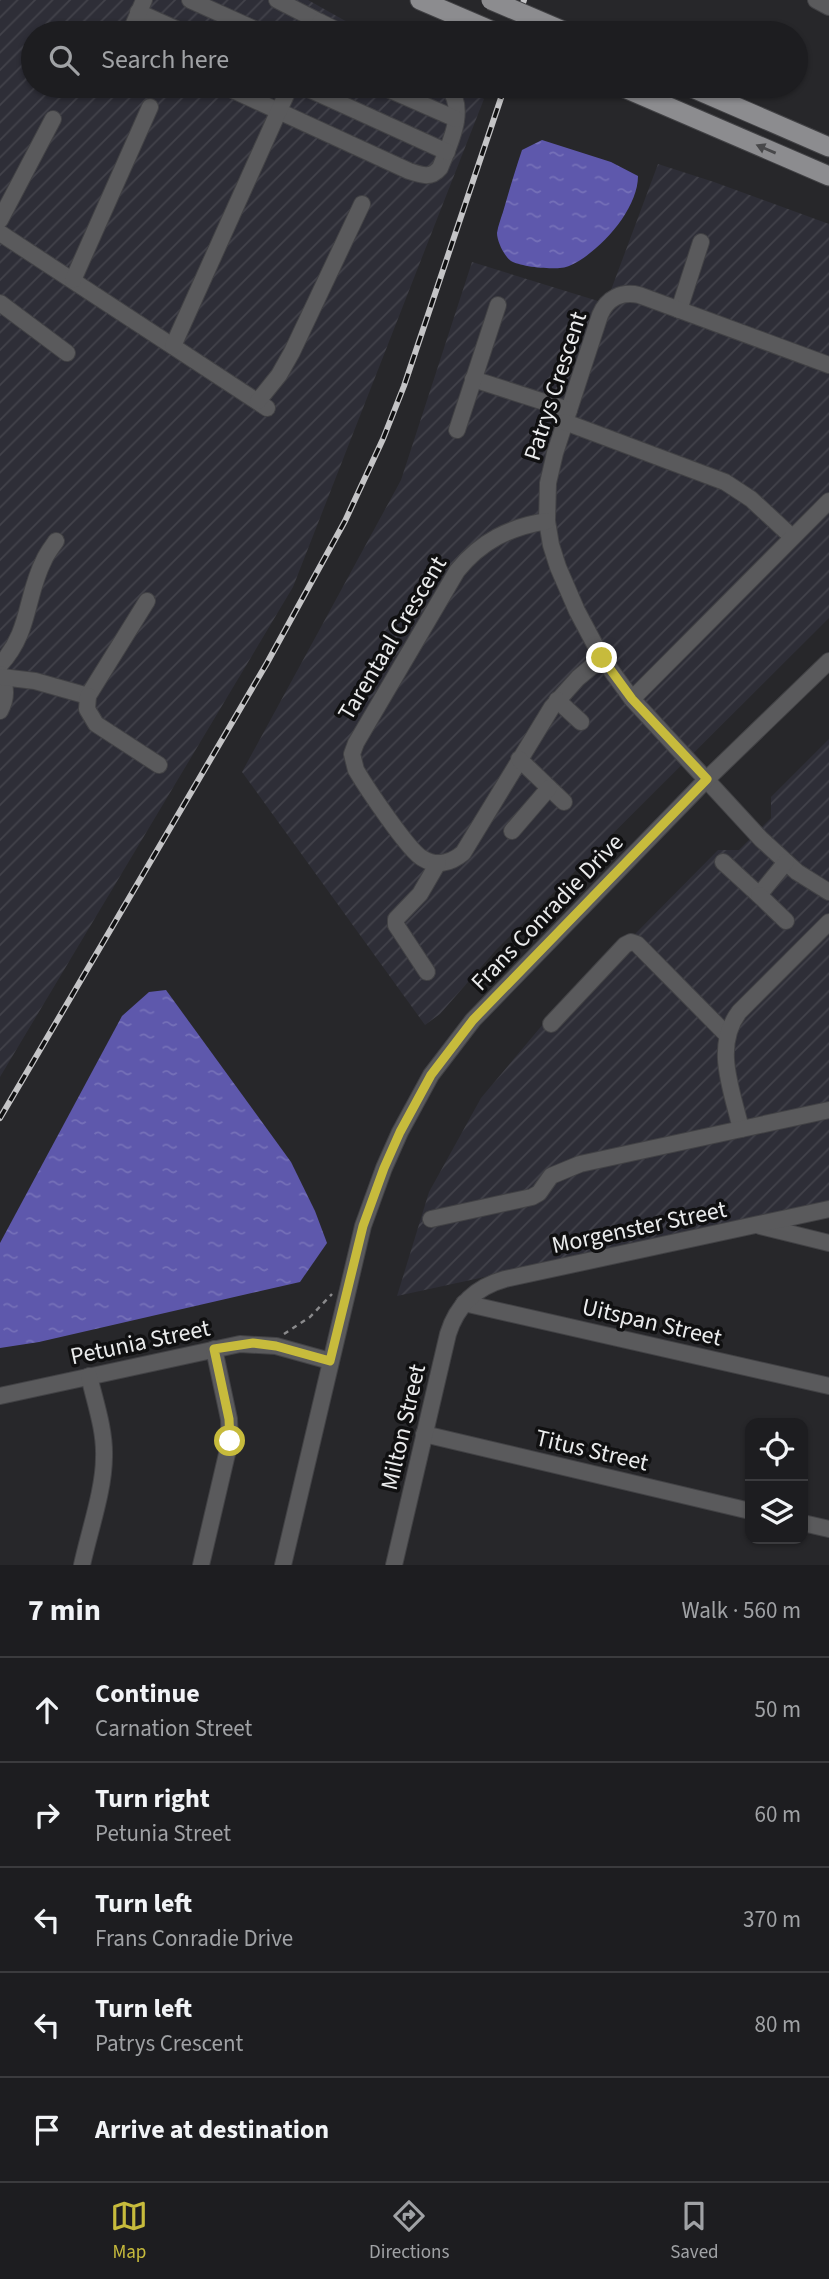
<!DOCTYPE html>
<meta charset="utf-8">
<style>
body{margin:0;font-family:"Source Sans 3",sans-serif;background:#2a2a2d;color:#f1f3f6}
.controls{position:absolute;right:21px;bottom:21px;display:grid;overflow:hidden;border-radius:14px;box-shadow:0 2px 5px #0004}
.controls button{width:63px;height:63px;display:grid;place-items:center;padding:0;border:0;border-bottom:2px solid #3b3b3e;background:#1d1d20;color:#f1f3f6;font:35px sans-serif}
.stop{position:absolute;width:21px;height:21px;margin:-16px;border:5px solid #c7bb3c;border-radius:50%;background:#fff}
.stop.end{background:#c7bb3c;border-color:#fff;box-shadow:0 2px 7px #0008}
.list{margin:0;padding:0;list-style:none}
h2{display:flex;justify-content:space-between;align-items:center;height:91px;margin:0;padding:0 28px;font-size:30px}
h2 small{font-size:23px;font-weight:400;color:#a0a2a5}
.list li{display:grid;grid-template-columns:46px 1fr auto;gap:21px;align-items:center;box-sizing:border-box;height:105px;padding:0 28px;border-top:2px solid #3b3b3e}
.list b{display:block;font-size:26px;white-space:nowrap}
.list p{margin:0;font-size:23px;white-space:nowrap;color:#a0a2a5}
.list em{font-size:23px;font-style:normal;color:#a0a2a5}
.icon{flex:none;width:38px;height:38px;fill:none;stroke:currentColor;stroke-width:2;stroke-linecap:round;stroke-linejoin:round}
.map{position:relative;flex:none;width:829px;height:1565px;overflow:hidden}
.search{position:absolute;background:#1d1d20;box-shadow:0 2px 5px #0004;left:21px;right:21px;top:21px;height:77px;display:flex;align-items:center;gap:18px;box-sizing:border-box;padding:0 24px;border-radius:38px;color:#a0a2a5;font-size:26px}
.sheet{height:616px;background:#1d1d20}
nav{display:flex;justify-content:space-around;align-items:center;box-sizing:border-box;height:98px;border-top:2px solid #3b3b3e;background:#1d1d20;font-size:19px;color:#a0a2a5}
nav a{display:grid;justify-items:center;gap:4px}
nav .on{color:#c7bb3c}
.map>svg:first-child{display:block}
</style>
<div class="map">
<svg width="829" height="1565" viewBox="0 0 829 1565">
<defs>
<pattern id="industrial-furrows" width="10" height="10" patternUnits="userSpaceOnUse" patternTransform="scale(1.75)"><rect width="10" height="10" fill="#2e2e37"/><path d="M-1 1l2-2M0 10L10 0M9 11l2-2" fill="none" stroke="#42424a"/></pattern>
<pattern id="water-ripples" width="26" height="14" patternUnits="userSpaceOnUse" patternTransform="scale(1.75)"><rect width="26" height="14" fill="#5e58ac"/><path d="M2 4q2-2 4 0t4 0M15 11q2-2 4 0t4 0" fill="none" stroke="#7570b8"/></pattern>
</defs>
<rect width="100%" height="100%" fill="#27272a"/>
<g fill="url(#industrial-furrows)">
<polygon points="0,0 308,0 367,33 33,33 33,86 460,86 484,99 293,587 0,1077"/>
<polygon points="658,164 714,182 829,224 829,618 496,950 440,1014 425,1025 242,772 401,480 472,262 598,301 611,290"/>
<polygon points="829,739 829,1202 397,1296 429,1192 481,1098 544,1023 632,933 634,935 718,850 739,850 771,818 771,797"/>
</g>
<g fill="url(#water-ripples)">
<path d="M542 140 611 162 638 176C638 210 599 253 569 266 558 271 521 267 511 261 504 256 497 241 497 233 498 226 501 218 503 212 509 191 515 171 522 150Z"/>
<polygon points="166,990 291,1162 315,1211 327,1243 300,1282 39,1342 0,1348 0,1243 122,1016 149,992"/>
</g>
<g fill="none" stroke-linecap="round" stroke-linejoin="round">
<defs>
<g id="minor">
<polyline points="190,0 263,33"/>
<polyline points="277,0 320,22"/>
<polyline points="816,0 829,7"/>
<polyline points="138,12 185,33"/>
<polyline points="130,33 144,0"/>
<polyline points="315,33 320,22 342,33"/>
<path d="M224 86 409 171C421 175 431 179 440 168 450 143 468 108 447 86"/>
<polyline points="302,86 447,152"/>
<polyline points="381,86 456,119"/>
<polyline points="0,220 53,119"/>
<polyline points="0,233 267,408"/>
<polyline points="73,280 150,107"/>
<polyline points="0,303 67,353"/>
<polyline points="679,310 701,242"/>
<polyline points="173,346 290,86"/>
<path d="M829 365 639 295C622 291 607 298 600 315L555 453 548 483 547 521 551 545 558 567 577 611 602 658 632 699 761 839 797 872 829 892"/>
<polyline points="473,379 569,410"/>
<polyline points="258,401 279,375 292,352 362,204"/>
<polyline points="565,422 725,482 751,499 792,537"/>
<polyline points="457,430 498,305"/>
<path d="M547 521C510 527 481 541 457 571L356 743 352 754 356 770C366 787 408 850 422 858 436 867 451 863 463 853L552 707 578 678 602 658"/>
<path d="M0 665C31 631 25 597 44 560 47 553 52 547 56 541"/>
<path d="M0 674C7 687 7 698 0 711"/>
<polyline points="2,677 35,681 88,696 147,601"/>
<polyline points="88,696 87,709 96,724 159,765"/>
<polyline points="632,699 829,501"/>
<polyline points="557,700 581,722"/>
<polyline points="519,759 564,802"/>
<polyline points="512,831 549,788"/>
<polyline points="723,862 759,895 786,862"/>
<polyline points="759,895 786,921"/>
<polyline points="427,972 396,925 396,919 420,894 438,863"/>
<polyline points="551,1024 625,945 631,942 637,944 727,1035"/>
<path d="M741 1129C732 1090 713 1047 739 1012L829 922"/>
<polyline points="431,1219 532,1197 539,1193 551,1176 580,1164 829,1110"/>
<polyline points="760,1226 829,1243"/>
<polyline points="464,1303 829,1386"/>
<polyline points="0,1396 240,1344 276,1346 330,1361"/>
<polyline points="424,1434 750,1511"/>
<polyline points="803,1523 829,1529"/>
<path d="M82 1565C89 1532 104 1490 104 1457 105 1430 95 1402 89 1376"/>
<polyline points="201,1565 230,1441 229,1419 214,1349"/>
<polyline points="283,1565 363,1226 384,1168 400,1132 431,1075 473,1020 707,779 829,661"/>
<path d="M394 1565 448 1334C457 1305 476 1287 505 1279L829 1209"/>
</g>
<g id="major">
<polyline points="420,0 497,33"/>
<polyline points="620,86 829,176"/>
<polyline points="688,86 829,147"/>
</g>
</defs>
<use href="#minor" stroke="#424245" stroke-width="18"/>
<use href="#major" stroke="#424245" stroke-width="21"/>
<polyline stroke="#8a8a8c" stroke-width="2.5" stroke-dasharray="5 5" stroke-linecap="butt" points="284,1334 310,1317 332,1294"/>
<use href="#minor" stroke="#5a5a5c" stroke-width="16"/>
<use href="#major" stroke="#8c8c8f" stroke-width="19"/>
<defs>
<g id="rail">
<polyline points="513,33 524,0"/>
<polyline points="0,1118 267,663 345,521 383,439 404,386 505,86"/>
</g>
</defs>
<use href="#rail" stroke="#c4c4c6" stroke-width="6"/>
<use href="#rail" stroke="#101011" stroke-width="3.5" stroke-dasharray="10" stroke-linecap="butt"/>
<defs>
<polyline id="major-bridge" points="491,0 568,33"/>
</defs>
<use href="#major-bridge" stroke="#424245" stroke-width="21" stroke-linecap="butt"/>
<use href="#major-bridge" stroke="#8c8c8f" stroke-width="19"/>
</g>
<defs><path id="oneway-solid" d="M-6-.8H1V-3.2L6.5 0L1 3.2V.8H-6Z" transform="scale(1.75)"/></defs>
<use fill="#48484a" href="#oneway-solid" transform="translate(766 149) rotate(-157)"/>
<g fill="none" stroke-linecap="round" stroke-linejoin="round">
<polyline stroke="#c7bb3c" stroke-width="9" points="230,1441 229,1419 214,1349 253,1343 276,1346 330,1361 363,1226 384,1168 400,1132 431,1075 473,1020 707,779 632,699 602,658"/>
</g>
<g text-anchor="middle" stroke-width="7" stroke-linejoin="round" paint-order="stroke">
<g font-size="24" fill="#eaebec" stroke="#101011">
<text transform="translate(555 386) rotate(-72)" y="8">Patrys Crescent</text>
<text transform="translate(392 638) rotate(-59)" y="8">Tarentaal Crescent</text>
<text transform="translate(547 912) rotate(-46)" y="8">Frans Conradie Drive</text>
<text transform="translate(639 1227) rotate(-12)" y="8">Morgenster Street</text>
<text transform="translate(652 1322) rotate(13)" y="8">Uitspan Street</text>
<text transform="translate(140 1342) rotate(-12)" y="8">Petunia Street</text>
<text transform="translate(403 1427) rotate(-77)" y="8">Milton Street</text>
<text transform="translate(592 1450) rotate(13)" y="8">Titus Street</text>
</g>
</g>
</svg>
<div class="controls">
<button><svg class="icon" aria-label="locate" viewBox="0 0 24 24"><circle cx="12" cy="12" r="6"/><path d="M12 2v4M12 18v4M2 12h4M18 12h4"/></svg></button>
<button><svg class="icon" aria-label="layers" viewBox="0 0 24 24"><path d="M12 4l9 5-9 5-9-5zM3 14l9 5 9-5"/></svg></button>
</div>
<div class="stop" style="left:230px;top:1441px"></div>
<div class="stop end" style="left:602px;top:658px"></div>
<div class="search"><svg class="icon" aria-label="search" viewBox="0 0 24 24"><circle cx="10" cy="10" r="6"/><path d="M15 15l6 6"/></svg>Search here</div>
</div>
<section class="sheet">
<h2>7 min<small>Walk · 560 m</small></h2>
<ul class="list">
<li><svg class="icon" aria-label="ahead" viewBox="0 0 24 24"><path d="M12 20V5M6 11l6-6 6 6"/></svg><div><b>Continue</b><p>Carnation Street</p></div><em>50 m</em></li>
<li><svg class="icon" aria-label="right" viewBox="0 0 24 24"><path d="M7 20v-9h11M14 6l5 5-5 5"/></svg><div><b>Turn right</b><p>Petunia Street</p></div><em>60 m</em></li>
<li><svg class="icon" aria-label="left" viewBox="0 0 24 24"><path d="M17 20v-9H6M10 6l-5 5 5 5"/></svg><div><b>Turn left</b><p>Frans Conradie Drive</p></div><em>370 m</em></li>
<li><svg class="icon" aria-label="left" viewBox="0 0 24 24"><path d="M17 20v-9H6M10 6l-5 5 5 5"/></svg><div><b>Turn left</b><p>Patrys Crescent</p></div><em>80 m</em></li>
<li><svg class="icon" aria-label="arrive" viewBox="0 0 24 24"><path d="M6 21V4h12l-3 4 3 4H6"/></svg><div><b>Arrive at destination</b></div></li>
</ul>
</section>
<nav>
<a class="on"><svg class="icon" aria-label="map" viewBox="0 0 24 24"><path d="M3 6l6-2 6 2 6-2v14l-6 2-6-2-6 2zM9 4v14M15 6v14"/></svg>Map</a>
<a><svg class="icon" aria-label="directions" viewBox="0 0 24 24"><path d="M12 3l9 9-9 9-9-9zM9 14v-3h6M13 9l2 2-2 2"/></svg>Directions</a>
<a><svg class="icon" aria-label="saved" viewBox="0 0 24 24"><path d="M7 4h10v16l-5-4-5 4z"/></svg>Saved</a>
</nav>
